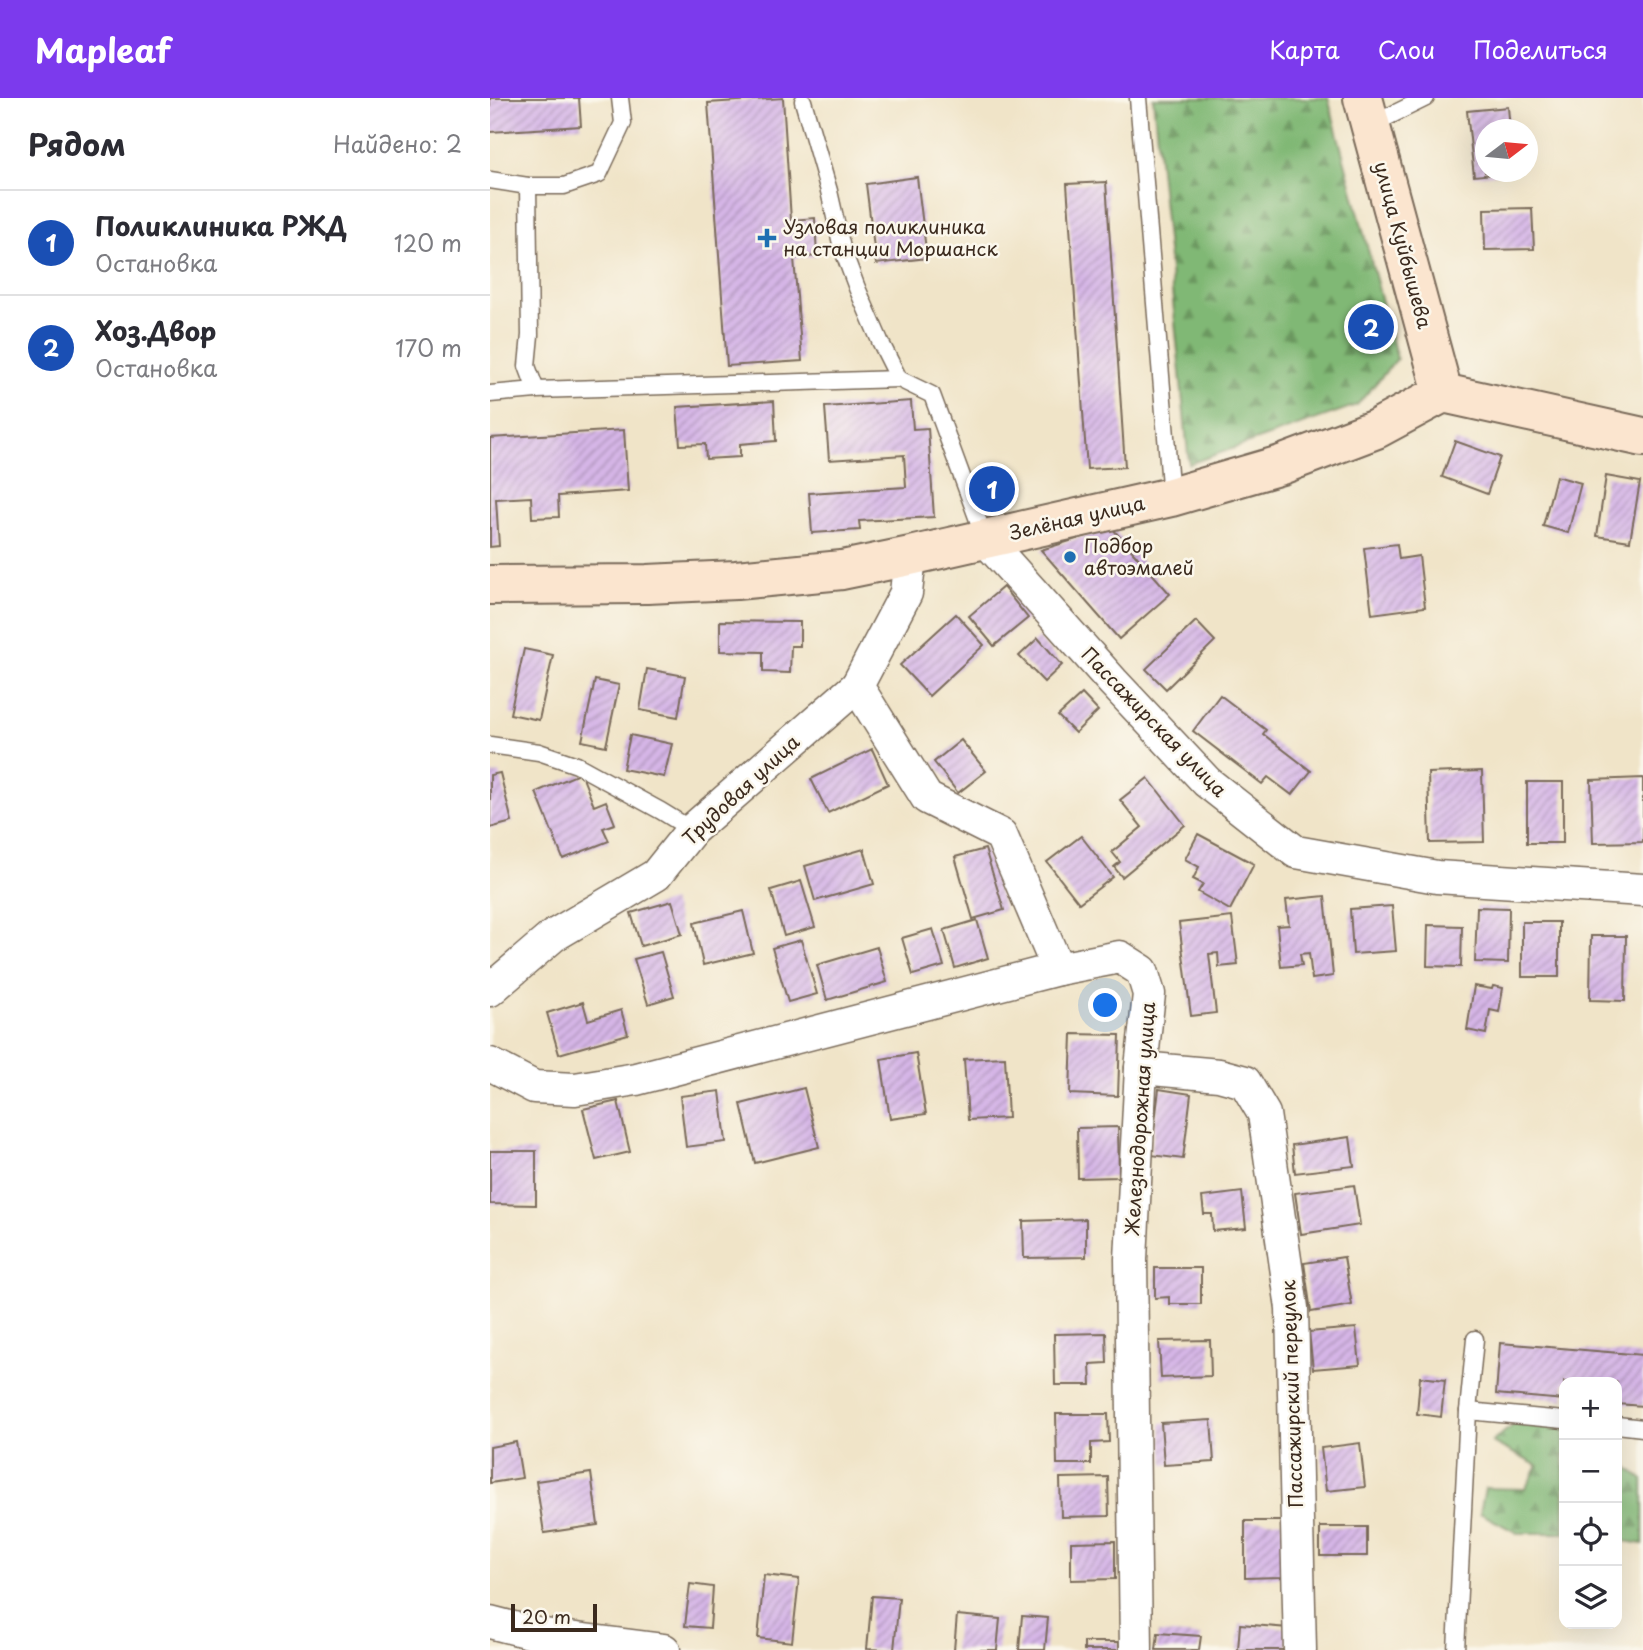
<!DOCTYPE html>
<html lang="ru">
<meta charset="utf-8">
<style>
body{margin:0;font-family:"Playpen Sans",sans-serif;background:#f7f7f7;color:#2b2b33}
.controls{position:absolute;right:21px;bottom:21px;display:grid;overflow:hidden;border-radius:14px;box-shadow:0 7px 28px #0002}
.controls button{width:63px;height:63px;display:grid;place-items:center;padding:0;border:0;border-bottom:2px solid #e1e1e2;background:#fff;color:#2b2b33;font:35px sans-serif}
.compass{position:absolute;left:985px;top:21px;width:63px;height:63px;border-radius:50%;background:#fff;box-shadow:0 7px 28px #0002;rotate:74deg}
.scale{position:absolute;left:21px;bottom:18px;width:86px;box-sizing:border-box;padding-left:7px;border:4px solid #3b2a1e;border-top:0;font-size:19px;line-height:24px;white-space:nowrap;color:#3b2a1e;-webkit-text-stroke:5px #fbf7ec;paint-order:stroke}
.you{position:absolute;left:616px;top:908px;width:24px;height:24px;margin:-18px;border:5px solid #fff;border-radius:50%;background:#1a73e8;box-shadow:0 0 0 10px #1a73e833}
.badge{display:grid;place-items:center;width:46px;height:46px;border-radius:50%;background:#7c3aed;color:#fff;font-size:23px;font-weight:700}
.pin{position:absolute;translate:-50% -50%;border:4px solid #fff;box-shadow:0 2px 7px #0006}
.list{margin:0;padding:0;list-style:none}
h2{display:flex;justify-content:space-between;align-items:center;height:91px;margin:0;padding:0 28px;font-size:30px}
h2 small{font-size:23px;font-weight:400;color:#7c7c81}
.list li{display:grid;grid-template-columns:46px 1fr auto;gap:21px;align-items:center;box-sizing:border-box;height:105px;padding:0 28px;border-top:2px solid #e1e1e2}
.list b{display:block;font-size:26px;white-space:nowrap}
.list p{margin:0;font-size:23px;white-space:nowrap;color:#7c7c81}
.list em{font-size:23px;font-style:normal;color:#7c7c81}
.icon{flex:none;width:38px;height:38px;fill:none;stroke:currentColor;stroke-width:2;stroke-linecap:round;stroke-linejoin:round}
.map{position:relative;flex:none;width:1153px;height:1552px;overflow:hidden}
header{display:flex;align-items:center;gap:42px;box-sizing:border-box;height:98px;padding:0 35px;background:#7c3aed;color:#fff}
header strong{font-size:33px}
nav{display:flex;gap:38px;margin-inline-start:auto;font-size:24px}
main{display:flex}
aside{flex:1;background:#fff}
.map>svg:first-child{display:block}
</style>
<header>
<strong>Mapleaf</strong>
<nav><a>Карта</a><a>Слои</a><a>Поделиться</a></nav>
</header>
<main>
<aside>
<h2>Рядом<small>Найдено: 2</small></h2>
<ul class="list">
<li><span class="badge" style="background:#1a4fb4">1</span><div><b>Поликлиника РЖД</b><p>Остановка</p></div><em>120 m</em></li>
<li><span class="badge" style="background:#1a4fb4">2</span><div><b>Хоз.Двор</b><p>Остановка</p></div><em>170 m</em></li>
</ul>
</aside>
<div class="map">
<svg width="1153" height="1552" viewBox="0 0 1153 1552">
<defs>
<pattern id="forest-firs" width="22" height="20" patternUnits="userSpaceOnUse" patternTransform="scale(1.75)"><rect width="22" height="20" fill="#80b874"/><path d="M5 1l3.5 6h-7zM16 11l3.5 6h-7z" fill="#6a965f"/></pattern>
<pattern id="building-hatch" width="6" height="6" patternUnits="userSpaceOnUse" patternTransform="scale(1.75)"><rect width="6" height="6" fill="#d6b6e7"/><path d="M-1 1l2-2M0 6l6-6M5 7l2-2" fill="none" stroke="#af94bb"/></pattern>
</defs>
<rect width="100%" height="100%" fill="#fbf7ec"/>
<filter id="ink" filterUnits="userSpaceOnUse"><feTurbulence type="fractalNoise" baseFrequency=".0143" numOctaves="2"/><feDisplacementMap in="SourceGraphic" scale="14" xChannelSelector="R" yChannelSelector="G"/><feConvolveMatrix kernelMatrix="1 2 1 2 8 2 1 2 1" color-interpolation-filters="sRGB"/></filter>
<filter id="wash" filterUnits="userSpaceOnUse"><feTurbulence type="fractalNoise" baseFrequency=".00686" numOctaves="4" result="noise"/><feDisplacementMap in="SourceGraphic" scale="28" xChannelSelector="R" yChannelSelector="G"/><feGaussianBlur stdDeviation="1.57" result="paint"/><feColorMatrix in="noise" values="0 0 0 0 0 0 0 0 0 0 0 0 0 0 0 0 0 1.4 0 .05"/><feComposite in="paint" operator="in"/></filter>
<g filter="url(#wash)">
<rect width="100%" height="100%" fill="#f0e4c8"/>
<g fill="url(#forest-firs)" stroke="#5e7149" stroke-width="2">
<polygon points="663,0 838,0 907,261 867,307 699,366"/>
<polygon points="1074,1321 1074,1435 1027,1435 990,1415 995,1390 1035,1391 1048,1368 1002,1344 1028,1323"/>
<polygon points="1127,1360 1153,1382 1153,1446 1127,1442"/>
</g>
<g id="blocks">
<g fill="url(#building-hatch)">
<polygon points="0,0 89,0 91,28 0,34"/>
<polygon points="293,0 301,122 325,120 327,158 304,160 312,263 237,268 218,5"/>
<polygon points="1018,9 1020,32 995,32 995,74 1014,74 1014,75 984,78 977,13"/>
<polygon points="427,79 437,160 386,166 376,86"/>
<polygon points="616,84 635,369 597,371 577,86"/>
<polygon points="1042,110 1044,151 995,152 994,111"/>
<polygon points="284,303 286,343 250,346 250,359 216,361 215,346 190,347 187,309"/>
<polygon points="421,303 423,331 438,330 444,419 369,423 370,432 322,435 319,395 416,389 414,357 339,362 335,309"/>
<polygon points="134,332 138,393 68,398 69,419 42,420 41,399 6,401 9,448 0,449 0,340"/>
<polygon points="965,343 1010,359 997,396 952,379"/>
<polygon points="1066,378 1091,385 1078,435 1053,428"/>
<polygon points="1116,378 1150,384 1140,443 1107,438"/>
<polygon points="622,430 680,496 629,541 551,452"/>
<polygon points="907,446 909,461 929,458 935,509 882,516 874,450"/>
<polygon points="513,489 538,520 504,548 479,518"/>
<polygon points="466,516 494,547 439,598 410,567"/>
<polygon points="230,523 310,524 310,548 301,548 300,575 273,574 273,554 230,553"/>
<polygon points="706,523 725,543 676,591 656,571"/>
<polygon points="548,540 572,567 554,584 529,558"/>
<polygon points="34,551 63,557 49,622 20,616"/>
<polygon points="157,571 195,578 188,619 150,612"/>
<polygon points="105,582 129,587 116,648 92,643"/>
<polygon points="592,596 608,613 585,635 568,618"/>
<polygon points="730,597 776,632 773,636 821,673 802,697 778,679 772,686 703,633"/>
<polygon points="140,637 182,646 174,679 133,671"/>
<polygon points="471,642 496,673 468,695 444,664"/>
<polygon points="382,651 398,686 338,715 321,681"/>
<polygon points="992,673 994,744 940,745 938,675"/>
<polygon points="10,675 22,724 0,730 0,677"/>
<polygon points="91,675 104,708 116,703 125,726 113,730 119,743 73,761 46,694"/>
<polygon points="658,680 695,727 632,779 624,769 630,764 622,754 652,729 630,702"/>
<polygon points="1153,680 1153,744 1103,745 1101,682"/>
<rect x="1037" y="684" width="36" height="61"/>
<polygon points="708,736 764,766 740,812 708,794 713,786 703,781 709,769 695,761"/>
<polygon points="591,738 623,779 589,805 557,764"/>
<polygon points="374,751 384,786 325,803 315,768"/>
<polygon points="495,751 514,812 483,821 465,759"/>
<polygon points="311,783 325,829 294,838 281,792"/>
<polygon points="835,798 843,878 822,881 819,855 810,856 812,867 791,869 787,828 799,827 796,802"/>
<polygon points="182,803 192,836 151,848 141,815"/>
<polygon points="902,808 906,853 863,856 860,811"/>
<polygon points="987,809 1019,810 1018,865 985,864"/>
<polygon points="253,813 263,855 213,867 204,825"/>
<polygon points="742,819 748,867 729,869 728,855 719,856 726,915 701,918 689,825"/>
<polygon points="487,822 498,860 465,870 454,832"/>
<rect x="1032" y="824" width="37" height="55"/>
<polygon points="938,827 972,828 971,869 937,868"/>
<polygon points="443,831 454,868 423,877 412,840"/>
<polygon points="1101,838 1136,838 1135,903 1100,902"/>
<polygon points="311,842 327,896 298,904 282,850"/>
<polygon points="387,849 397,884 337,902 327,867"/>
<polygon points="171,854 184,898 158,906 144,861"/>
<polygon points="984,888 1002,891 1003,888 1013,890 1009,914 1000,912 996,936 977,932"/>
<polygon points="93,904 98,922 131,912 138,936 69,956 57,915"/>
<polygon points="582,936 630,937 628,998 580,996"/>
<polygon points="426,955 436,1016 400,1021 391,961"/>
<polygon points="515,959 518,1020 478,1022 474,961"/>
<polygon points="314,990 329,1049 265,1065 251,1006"/>
<polygon points="669,991 701,996 693,1061 661,1057"/>
<polygon points="230,993 236,1044 196,1049 190,998"/>
<polygon points="128,1003 140,1054 106,1062 93,1011"/>
<polygon points="628,1029 629,1079 588,1080 587,1030"/>
<polygon points="860,1039 864,1068 805,1075 802,1047"/>
<polygon points="0,1053 46,1053 46,1107 0,1106"/>
<polygon points="864,1087 870,1127 811,1136 805,1095"/>
<polygon points="752,1094 756,1130 723,1133 722,1116 714,1116 712,1099"/>
<polygon points="596,1121 596,1159 534,1160 533,1123"/>
<polygon points="854,1159 862,1207 821,1214 814,1165"/>
<polygon points="665,1170 711,1170 711,1206 679,1206 679,1199 665,1200"/>
<polygon points="866,1230 870,1267 823,1271 819,1234"/>
<polygon points="616,1235 617,1265 600,1266 601,1287 565,1287 564,1236"/>
<polygon points="720,1242 721,1278 671,1280 669,1243"/>
<polygon points="1010,1245 1153,1257 1153,1308 1127,1306 1127,1284 1074,1284 1074,1302 1006,1296"/>
<polygon points="930,1279 955,1282 951,1319 927,1316"/>
<polygon points="566,1316 618,1316 619,1344 601,1345 601,1366 567,1366"/>
<polygon points="721,1322 724,1364 674,1367 671,1325"/>
<polygon points="26,1344 32,1380 0,1385 0,1349"/>
<polygon points="870,1345 875,1389 836,1393 831,1350"/>
<polygon points="101,1375 108,1427 54,1435 46,1383"/>
<polygon points="618,1379 619,1418 571,1419 570,1380"/>
<polygon points="755,1423 793,1423 794,1479 755,1480"/>
<rect x="830" y="1429" width="47" height="29"/>
<polygon points="625,1443 625,1481 581,1482 581,1444"/>
<polygon points="274,1477 309,1481 302,1544 268,1540"/>
<polygon points="200,1486 223,1489 220,1530 195,1528"/>
<polygon points="382,1498 409,1500 404,1552 377,1551"/>
<polygon points="467,1517 510,1521 507,1552 464,1552"/>
<polygon points="532,1518 558,1520 555,1552 529,1552"/>
<polygon points="750,1526 798,1530 797,1552 748,1552"/>
<polygon points="668,1535 711,1538 709,1552 666,1552"/>
<rect x="594" y="1544" width="35" height="8"/>
</g>
</g>
</g>
<g filter="url(#ink)">
<use href="#blocks" fill-opacity="0" stroke="#7a6b5a" stroke-width="2"/>
<g fill="none" stroke-linecap="round" stroke-linejoin="round">
<defs>
<g id="lane">
<polyline points="648,0 681,399"/>
<polyline points="313,3 339,93 352,150 367,190 390,243 409,281 442,297 495,441"/>
<polyline points="881,27 936,0"/>
<polyline points="0,82 38,88 74,88 109,76 133,25 130,0"/>
<polyline points="38,88 40,237 37,268 46,292 409,281"/>
<polyline points="0,296 46,292"/>
<polyline points="0,647 49,654 87,667 171,713 202,732"/>
<polyline points="978,1313 1074,1322"/>
<polyline points="1127,1327 1153,1330"/>
<polyline points="966,1552 978,1313 985,1241"/>
</g>
<g id="street">
<polyline points="495,441 623,584 717,684 806,754 947,779 1153,792"/>
<polyline points="420,458 416,495 367,588 437,700 511,737 568,871 630,859 652,873 659,896 651,970 641,1161 646,1552"/>
<polyline points="0,892 63,838 166,777 202,732 367,588"/>
<polyline points="0,966 44,989 85,991 146,981 568,871"/>
<polyline points="651,970 729,977 755,984 774,1016 802,1210 810,1552"/>
<polyline points="0,1524 47,1536 174,1552"/>
</g>
<g id="secondary">
<polyline points="873,0 953,295"/>
<polyline points="0,487 157,486 246,482 352,472 420,458 681,399 791,367 886,331 953,295 1153,339"/>
</g>
</defs>
<use href="#lane" stroke="#7a6b5a" stroke-width="19"/>
<use href="#street" stroke="#7a6b5a" stroke-width="35"/>
<use href="#secondary" stroke="#7a6b5a" stroke-width="42"/>
<use href="#lane" stroke="#fff" stroke-width="16"/>
<use href="#street" stroke="#fff" stroke-width="32"/>
<use href="#secondary" stroke="#fbe5cf" stroke-width="38"/>
</g>
</g>
<g fill="#1f6fb2" stroke="#fbf7ec" stroke-width="2.5">
<path d="M273.5 129.5h7v7h7v7h-7v7h-7v-7h-7v-7h7z"/>
<circle cx="580" cy="459" r="7"/>
</g>
<g text-anchor="middle" stroke-width="5" stroke-linejoin="round" paint-order="stroke">
<g font-size="19" fill="#3b2a1e" stroke="#fbf7ec" text-anchor="start">
<text x="293" y="136">Узловая поликлиника<tspan x="293" dy="22">на станции Моршанск</tspan></text>
<text x="594" y="455">Подбор<tspan x="594" dy="22">автоэмалей</tspan></text>
</g>
<g font-size="19" fill="#3b2a1e" stroke="#fbf7ec">
<text transform="translate(913 147) rotate(75)" y="7">улица Куйбышева</text>
<text transform="translate(587 420) rotate(-13)" y="7">Зелёная улица</text>
<text transform="translate(664 624) rotate(46)" y="7">Пассажирская улица</text>
<text transform="translate(251 692) rotate(-43)" y="7">Трудовая улица</text>
<text transform="translate(650 1021) rotate(-86)" y="7">Железнодорожная улица</text>
<text transform="translate(802 1296) rotate(-92)" y="7">Пассажирский переулок</text>
</g>
</g>
</svg>
<div class="controls">
<button>+</button>
<button>−</button>
<button><svg class="icon" aria-label="locate" viewBox="0 0 24 24"><circle cx="12" cy="12" r="6"/><path d="M12 2v4M12 18v4M2 12h4M18 12h4"/></svg></button>
<button><svg class="icon" aria-label="layers" viewBox="0 0 24 24"><path d="M12 4l9 5-9 5-9-5zM3 14l9 5 9-5"/></svg></button>
</div>
<svg class="compass" viewBox="-18 -18 36 36"><path d="M0-13l5 13h-10z" fill="#e53935"/><path d="M0 13l5-13h-10z" fill="#7c7c81"/></svg>
<div class="scale">20 m</div>
<div class="you"></div>
<div class="pin badge" style="left:502px;top:391px;background:#1a4fb4">1</div>
<div class="pin badge" style="left:881px;top:229px;background:#1a4fb4">2</div>
</div>
</main>
